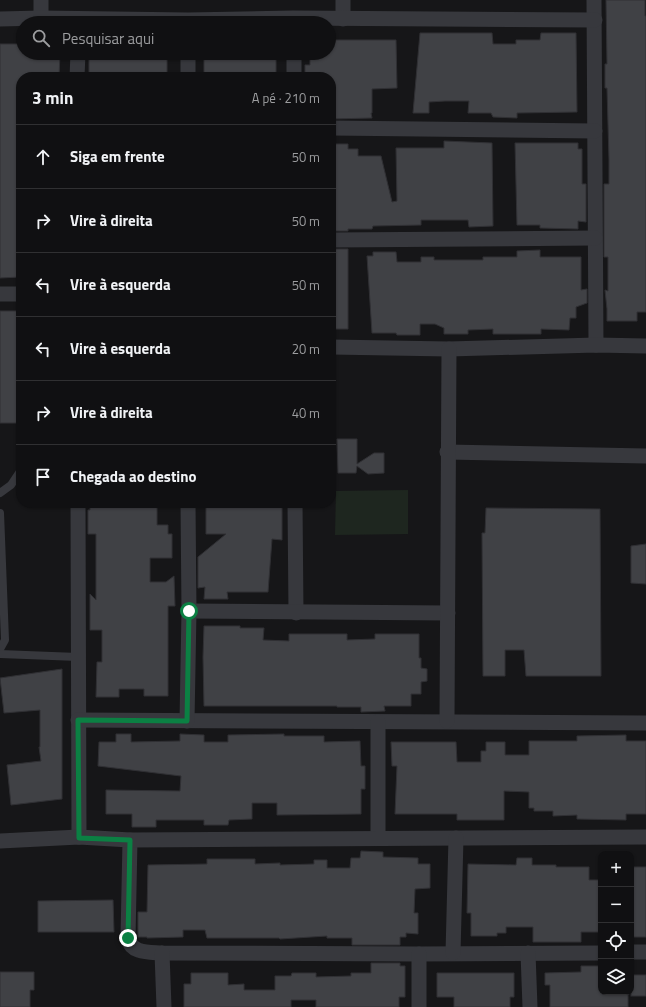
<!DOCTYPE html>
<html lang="pt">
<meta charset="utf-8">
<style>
body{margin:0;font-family:"Titillium Web",sans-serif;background:#19191b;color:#f1f3f6}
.controls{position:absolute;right:12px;bottom:12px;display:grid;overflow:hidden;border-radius:8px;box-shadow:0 1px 3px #0004}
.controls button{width:36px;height:36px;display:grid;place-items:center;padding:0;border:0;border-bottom:1px solid #303032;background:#101012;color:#f1f3f6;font:20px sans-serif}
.stop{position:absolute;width:12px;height:12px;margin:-9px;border:3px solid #0b8043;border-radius:50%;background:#fff}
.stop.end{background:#0b8043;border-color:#fff;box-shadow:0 1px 4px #0008}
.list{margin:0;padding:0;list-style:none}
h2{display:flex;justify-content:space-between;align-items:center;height:52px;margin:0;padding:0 16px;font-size:17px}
h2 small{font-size:13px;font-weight:400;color:#9c9d9f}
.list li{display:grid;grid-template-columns:26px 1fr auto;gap:12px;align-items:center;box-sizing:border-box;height:64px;padding:0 16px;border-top:1px solid #303032}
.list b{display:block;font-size:15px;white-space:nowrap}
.list em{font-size:13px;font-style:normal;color:#9c9d9f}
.icon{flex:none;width:22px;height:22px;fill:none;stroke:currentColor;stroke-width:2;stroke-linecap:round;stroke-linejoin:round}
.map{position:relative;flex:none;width:646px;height:1007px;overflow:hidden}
.search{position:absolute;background:#101012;box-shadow:0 1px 3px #0004;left:16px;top:16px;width:320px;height:44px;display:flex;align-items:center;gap:10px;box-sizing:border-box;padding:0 14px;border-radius:22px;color:#9c9d9f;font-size:15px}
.panel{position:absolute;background:#101012;box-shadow:0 1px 3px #0004;left:16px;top:72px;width:320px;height:436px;border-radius:16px}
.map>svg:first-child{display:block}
</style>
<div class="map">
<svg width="646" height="1007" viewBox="0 0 646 1007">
<rect width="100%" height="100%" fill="#161618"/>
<polygon fill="#1e261f" points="408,490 408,534 335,535 336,491"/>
<g fill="#404145" stroke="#303034">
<polygon points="606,0 645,0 645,16 646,16 646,312 637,312 637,321 607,321 607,309 605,290 608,291 608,257 604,257 604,184 609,184 609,160 607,88 605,88 605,64 607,64"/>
<polygon points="420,33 492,33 493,44 516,44 516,40 540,40 541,33 576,33 577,112 517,113 517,118 493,117 491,113 468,113 469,101 445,101 429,102 429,113 413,113"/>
<polygon points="329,40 396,40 397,88 372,89 372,113 371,113 372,118 331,119 331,77 305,77 305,65 310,65 310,53 329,53"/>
<polygon points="0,44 23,44 23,53 60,53 59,77 21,77 21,277 0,278"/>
<rect x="89" y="53" width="78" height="24"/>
<rect x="204" y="53" width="72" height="24"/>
<polygon points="444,141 492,143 493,226 469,227 468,220 421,220 421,225 373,226 372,229 348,229 348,231 331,231 331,144 348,144 348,149 358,149 358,156 381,156 392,202 397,201 396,148 444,148"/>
<polygon points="515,143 578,143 578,149 582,149 582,184 586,184 586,222 578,221 578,229 540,228 540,225 517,225"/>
<polygon points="331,249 348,249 348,329 333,329 334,305 331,305"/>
<polygon points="540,250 540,257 581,257 581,290 587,289 587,303 576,307 576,318 570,318 569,330 541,329 541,334 493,334 493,329 468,330 468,334 444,334 444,328 435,324 420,324 420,335 397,335 396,333 372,333 367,256 373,256 373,252 396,252 397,262 421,262 421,257 434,257 434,260 483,260 483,257 517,257 517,251"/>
<rect x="0" y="311" width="21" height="112"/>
<polygon points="337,439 357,439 357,464 374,453 384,453 384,473 368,474 357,466 356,473 338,473"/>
<polygon points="90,503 157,503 157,525 168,525 168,534 172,534 172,558 150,558 150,582 166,582 174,576 175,606 168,606 168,696 144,696 144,689 119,689 119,697 96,697 97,662 102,662 102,630 90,630 90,594 96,600 96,534 88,534 88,510 90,510"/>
<polygon points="206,503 282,503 282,540 272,539 268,592 227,592 228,599 204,599 205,587 198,588 198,557 226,534 206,534"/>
<polygon points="486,508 600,509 601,676 526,676 524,650 505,650 505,676 483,676 482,533 485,533"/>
<polygon points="646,544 646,584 631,583 631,546"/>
<polygon points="204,626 240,626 240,628 264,628 263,640 289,641 289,634 347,634 347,640 375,639 375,634 419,634 419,658 421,658 421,668 427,669 427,681 421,682 421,694 411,694 411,706 384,706 385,711 361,712 361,707 337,707 337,706 204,706 203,657"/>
<polygon points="62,669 62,799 11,805 7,765 41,761 39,747 40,747 40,710 4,713 0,678"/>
<polygon points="116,734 131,734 131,742 180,741 180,734 204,735 204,742 228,742 228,735 284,734 284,736 324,736 324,742 360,741 361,766 365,766 365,789 361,789 361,814 277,815 277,803 252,803 252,819 229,820 228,825 204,825 204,820 156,820 156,827 132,827 132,814 106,814 106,790 180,791 181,776 98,766 99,742 116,742"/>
<polygon points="626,735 626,741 646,741 646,814 626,814 626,820 577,819 577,815 553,816 553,811 534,811 534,808 529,808 529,792 504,791 504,820 457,820 457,814 395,814 397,766 392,766 391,742 456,742 457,762 481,762 481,751 486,751 486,742 505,742 505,755 529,755 529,741 577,741 577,736"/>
<polygon points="361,851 383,852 383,857 418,858 418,864 430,864 430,888 415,889 414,913 418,913 418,934 406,933 406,937 400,937 400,945 352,945 352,938 327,938 327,936 280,939 279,938 207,938 205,930 183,930 183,937 147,938 147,937 138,937 138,912 147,912 148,865 207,864 207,859 255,859 255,864 280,863 280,865 314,864 314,860 327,860 327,868 350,868 351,858 360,858"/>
<polygon points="517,858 532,858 532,865 556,865 556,867 589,867 589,880 601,880 601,932 581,932 581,942 533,942 533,927 506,927 506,933 497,933 497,936 471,936 471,913 467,913 468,864 516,865"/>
<rect x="631" y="867" width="15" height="70"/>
<polygon points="113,900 114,932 38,932 38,901"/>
<polygon points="371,963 400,963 400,966 405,966 405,997 399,997 399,1007 316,1007 316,1000 291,1000 291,1007 184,1007 184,984 191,984 191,973 228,973 228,985 244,984 244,990 275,990 275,976 291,976 292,973 316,973 316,977 351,976 351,973 371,973"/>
<polygon points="581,966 601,966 601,992 628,992 628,1007 550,1007 550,985 545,985 545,973 581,972"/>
<polygon points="0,972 34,972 34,990 30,990 30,1007 0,1007"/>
<polygon points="437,973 514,973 514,997 510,997 510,1007 454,1007 454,997 437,997"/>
<rect x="631" y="975" width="15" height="21"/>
</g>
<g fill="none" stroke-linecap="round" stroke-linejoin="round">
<g stroke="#37383d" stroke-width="8">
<polyline points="0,493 11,485 21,470"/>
<polyline points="0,513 5,640 0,649"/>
<polyline points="0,654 78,657"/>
</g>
<g stroke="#37383d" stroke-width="15">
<polyline points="343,0 343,19"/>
<polyline points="594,0 596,345"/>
<polyline points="41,18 41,0"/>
<polyline points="0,19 41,18 188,20 293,18 595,20"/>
<polyline points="294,53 294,77"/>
<polyline points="77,77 78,53"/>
<polyline points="188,77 188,53"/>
<polyline points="331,128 595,131"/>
<polyline points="331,240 595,238"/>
<polyline points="0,294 21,294"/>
<polyline points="331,347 449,349 596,345 646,346"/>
<polyline points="447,452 646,456"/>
<polyline points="78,503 79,837"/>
<polyline points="295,503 296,613"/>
<polyline points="189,611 448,613"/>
<path d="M78 720C267 722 457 721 646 723"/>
<polyline points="187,721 189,611 188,503"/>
<polyline points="447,721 449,349"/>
<polyline points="378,722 378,837"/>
<path d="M130 840 128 938C131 954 150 952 162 953L419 954 601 953"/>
<polyline points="0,841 79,837 130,840 646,837"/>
<polyline points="631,952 646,952"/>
<polyline points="162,953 164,1007"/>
<polyline points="453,953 456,838"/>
<polyline points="528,953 530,1007"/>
<polyline points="419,1007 419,954"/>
</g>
</g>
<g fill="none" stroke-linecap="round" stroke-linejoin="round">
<polyline stroke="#0b8043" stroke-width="5" points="128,938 130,840 79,838 78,720 187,721 189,611"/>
</g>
</svg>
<div class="controls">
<button>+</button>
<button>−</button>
<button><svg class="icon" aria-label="locate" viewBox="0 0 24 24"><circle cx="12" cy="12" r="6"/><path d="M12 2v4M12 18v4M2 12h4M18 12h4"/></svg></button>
<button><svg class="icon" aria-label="layers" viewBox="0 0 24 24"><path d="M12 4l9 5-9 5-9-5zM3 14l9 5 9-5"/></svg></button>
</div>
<div class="stop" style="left:189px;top:611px"></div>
<div class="stop end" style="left:128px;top:938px"></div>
<div class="search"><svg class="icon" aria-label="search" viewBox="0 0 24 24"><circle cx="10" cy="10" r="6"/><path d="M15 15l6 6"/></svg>Pesquisar aqui</div>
<section class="panel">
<h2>3 min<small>A pé · 210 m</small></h2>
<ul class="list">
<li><svg class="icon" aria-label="ahead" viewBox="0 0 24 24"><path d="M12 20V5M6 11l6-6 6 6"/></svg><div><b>Siga em frente</b></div><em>50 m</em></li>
<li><svg class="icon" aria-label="right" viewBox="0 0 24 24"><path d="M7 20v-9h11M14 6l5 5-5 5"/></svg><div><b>Vire à direita</b></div><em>50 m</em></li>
<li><svg class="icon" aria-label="left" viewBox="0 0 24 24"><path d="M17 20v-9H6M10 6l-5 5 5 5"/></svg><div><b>Vire à esquerda</b></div><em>50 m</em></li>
<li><svg class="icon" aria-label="left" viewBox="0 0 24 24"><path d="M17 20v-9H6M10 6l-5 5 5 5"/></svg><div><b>Vire à esquerda</b></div><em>20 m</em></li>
<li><svg class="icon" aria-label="right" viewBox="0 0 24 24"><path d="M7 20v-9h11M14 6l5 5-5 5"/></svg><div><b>Vire à direita</b></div><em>40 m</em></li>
<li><svg class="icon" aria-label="arrive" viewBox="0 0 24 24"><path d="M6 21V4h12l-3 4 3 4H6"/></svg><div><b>Chegada ao destino</b></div></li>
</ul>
</section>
</div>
